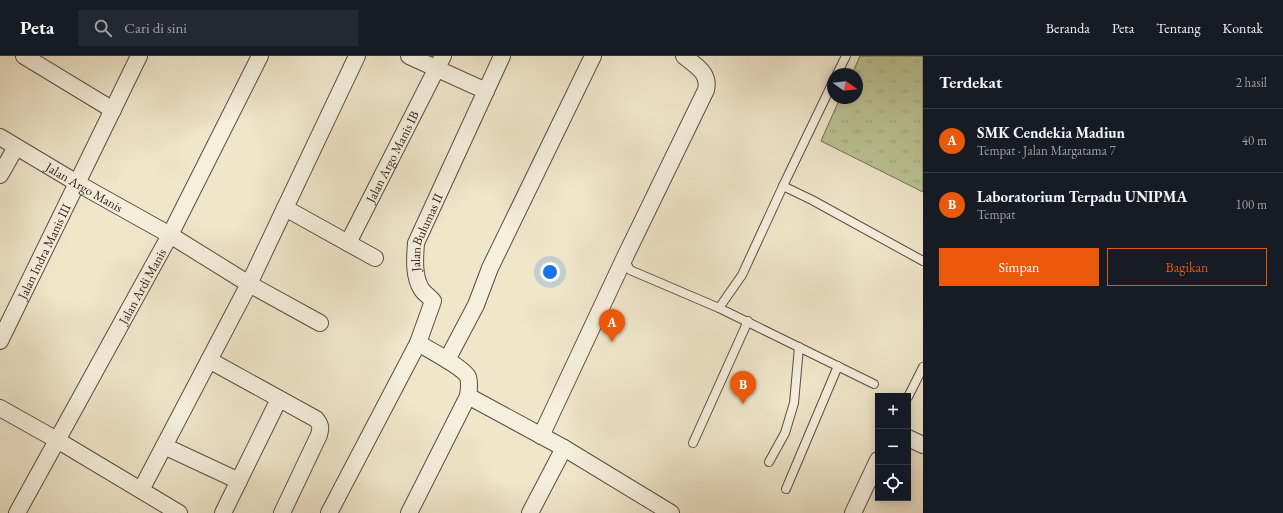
<!DOCTYPE html>
<html lang="id">
<meta charset="utf-8">
<style>
body{margin:0;font-family:"EB Garamond",serif;background:#242831;color:#f1f3f6}
.controls{position:absolute;right:12px;bottom:12px;display:grid;overflow:hidden;border-radius:0px;box-shadow:0 2px 10px #0003}
.controls button{width:36px;height:36px;display:grid;place-items:center;padding:0;border:0;border-bottom:1px solid #363941;background:#171b24;color:#f1f3f6;font:20px sans-serif}
.compass{position:absolute;left:827px;top:12px;width:36px;height:36px;border-radius:50%;background:#171b24;box-shadow:0 2px 10px #0003;rotate:104deg}
.you{position:absolute;left:550px;top:216px;width:14px;height:14px;margin:-10px;border:3px solid #fff;border-radius:50%;background:#1a73e8;box-shadow:0 0 0 6px #1a73e833}
.badge{display:grid;place-items:center;width:26px;height:26px;border-radius:50%;background:#ea580c;color:#fff;font-size:13px;font-weight:700}
.pin{position:absolute;translate:-50% -33px;filter:drop-shadow(0 1px 2px #0008)}
.pin::after{content:'';position:absolute;top:21px;width:14px;height:12px;background:inherit;clip-path:polygon(0 0,100% 0,50% 100%)}
.list{margin:0;padding:0;list-style:none}
h2{display:flex;justify-content:space-between;align-items:center;height:52px;margin:0;padding:0 16px;font-size:17px}
h2 small{font-size:13px;font-weight:400;color:#9ea1a6}
.list li{display:grid;grid-template-columns:26px 1fr auto;gap:12px;align-items:center;box-sizing:border-box;height:64px;padding:0 16px;border-top:1px solid #363941}
.list b{display:block;font-size:15px;white-space:nowrap}
.list p{margin:0;font-size:13px;white-space:nowrap;color:#9ea1a6}
.list em{font-size:13px;font-style:normal;color:#9ea1a6}
.actions{display:flex;gap:8px;padding:12px 16px}
.actions a{flex:1;padding:9px 0;border:1px solid #ea580c;border-radius:0px;text-align:center;font-size:14px;color:#ea580c}
.actions .main{background:#ea580c;color:#fff}
.icon{flex:none;width:22px;height:22px;fill:none;stroke:currentColor;stroke-width:2;stroke-linecap:round;stroke-linejoin:round}
.map{position:relative;flex:none;width:923px;height:457px;overflow:hidden}
header{display:flex;align-items:center;gap:24px;box-sizing:border-box;height:56px;padding:0 20px;background:#171b24;border-bottom:1px solid #363941}
header strong{font-size:19px}
nav{display:flex;gap:22px;margin-inline-start:auto;font-size:14px}
.search{width:280px;height:36px;background:#242831;display:flex;align-items:center;gap:10px;box-sizing:border-box;padding:0 14px;border-radius:0px;color:#9ea1a6;font-size:15px}
main{display:flex}
aside{flex:1;background:#171b24}
.map>svg:first-child{display:block}
</style>
<header>
<strong>Peta</strong>
<div class="search"><svg class="icon" aria-label="search" viewBox="0 0 24 24"><circle cx="10" cy="10" r="6"/><path d="M15 15l6 6"/></svg>Cari di sini</div>
<nav><a>Beranda</a><a>Peta</a><a>Tentang</a><a>Kontak</a></nav>
</header>
<main>
<div class="map">
<svg width="923" height="457" viewBox="0 0 923 457">
<defs>
<pattern id="grass-tufts" width="24" height="20" patternUnits="userSpaceOnUse"><rect width="24" height="20" fill="#bcc495"/><path d="M3 7l-1-3M5 7V3M7 7l1-3M15 17l-1-3M17 17v-4M19 17l1-3" fill="none" stroke="#a2a880"/></pattern>
</defs>
<rect width="100%" height="100%" fill="#f0e6ca"/>
<filter id="stains"><feTurbulence type="fractalNoise" baseFrequency=".005" numOctaves="4"/><feColorMatrix values="0 0 0 0 .2 0 0 0 0 .09 0 0 0 0 .02 0 0 0 .5 -.17"/></filter>
<radialGradient id="worn" r=".72"><stop offset=".6" stop-color="#630" stop-opacity="0"/><stop offset="1" stop-color="#630" stop-opacity=".3"/></radialGradient>
<polygon fill="url(#grass-tufts)" stroke="#727054" points="860,0 923,0 923,136 821,85 840,42 857,42 857,18 852,18"/>
<g fill="none" stroke-linecap="round" stroke-linejoin="round">
<defs>
<g id="service">
<polyline points="837,18 846,0"/>
<polyline points="783,130 833,26"/>
<polyline points="624,203 630,214 719,252 742,219 783,130 812,144 923,205"/>
<polyline points="719,252 874,328"/>
<polyline points="908,341 923,311"/>
<polyline points="693,387 748,265"/>
<polyline points="769,406 785,377 794,347 799,291"/>
<polyline points="786,433 838,310"/>
</g>
<g id="minor">
<polyline points="24,0 113,54"/>
<polyline points="409,0 486,35"/>
<path id="s1" d="M0 81 77 127 170 179 249 228 320 267"/>
<polyline points="0,119 16,91"/>
<polyline points="285,152 375,202"/>
<path id="s2" d="M348 187 443 0"/>
<path id="s3" d="M0 285 139 0"/>
<path d="M209 304 316 363C321 369 321 372 319 379L282 457"/>
<polyline points="447,304 476,249 490,212 593,0"/>
<polyline points="468,340 564,392 671,457"/>
<polyline points="0,352 57,384 179,457"/>
<path d="M541 380 624 203 706 34C710 17 696 10 684 0"/>
<polyline points="908,382 923,389"/>
<polyline points="164,390 239,425"/>
<polyline points="141,434 249,228 357,0"/>
<path id="s4" d="M17 457 170 179 260 0"/>
<polyline points="223,457 279,343"/>
<path id="s5" d="M329 457 418 287 433 245C430 241 425 238 422 234 413 221 415 201 416 187L502 0"/>
<path d="M409 457 468 340C469 334 470 327 468 321 464 312 428 293 418 287"/>
<polyline points="530,457 564,392"/>
<polyline points="853,457 878,404"/>
</g>
</defs>
<use href="#service" stroke="#5a4e41" stroke-width="10"/>
<use href="#minor" stroke="#5a4e41" stroke-width="18"/>
<use href="#service" stroke="#f5efdd" stroke-width="8"/>
<use href="#minor" stroke="#f5efdd" stroke-width="16"/>
</g>
<g text-anchor="middle" stroke-width="3.5" stroke-linejoin="round" paint-order="stroke">
<g font-size="13" fill="#281c13" stroke="#f5efdd">
<text dy="5" stroke="none"><textPath href="#s2" startOffset="97">Jalan Argo Manis IB</textPath></text>
<text dy="5" stroke="none"><textPath href="#s1" startOffset="98">Jalan Argo Manis</textPath></text>
<text dy="5" stroke="none"><textPath href="#s5" startOffset="313">Jalan Bulumas II</textPath></text>
<text dy="5" stroke="none"><textPath href="#s3" startOffset="100">Jalan Indra Manis III</textPath></text>
<text dy="5" stroke="none"><textPath href="#s4" startOffset="259">Jalan Ardi Manis</textPath></text>
</g>
</g>
<rect width="100%" height="100%" filter="url(#stains)"/>
<rect width="100%" height="100%" fill="url(#worn)"/>
</svg>
<div class="controls">
<button>+</button>
<button>−</button>
<button><svg class="icon" aria-label="locate" viewBox="0 0 24 24"><circle cx="12" cy="12" r="6"/><path d="M12 2v4M12 18v4M2 12h4M18 12h4"/></svg></button>
</div>
<svg class="compass" viewBox="-18 -18 36 36"><path d="M0-13l5 13h-10z" fill="#e53935"/><path d="M0 13l5-13h-10z" fill="#9ea1a6"/></svg>
<div class="you"></div>
<div class="pin badge" style="left:612px;top:286px">A</div>
<div class="pin badge" style="left:743px;top:348px">B</div>
</div>
<aside>
<h2>Terdekat<small>2 hasil</small></h2>
<ul class="list">
<li><span class="badge">A</span><div><b>SMK Cendekia Madiun</b><p>Tempat · Jalan Margatama 7</p></div><em>40 m</em></li>
<li><span class="badge">B</span><div><b>Laboratorium Terpadu UNIPMA</b><p>Tempat</p></div><em>100 m</em></li>
</ul>
<div class="actions"><a class="main">Simpan</a><a>Bagikan</a></div>
</aside>
</main>
